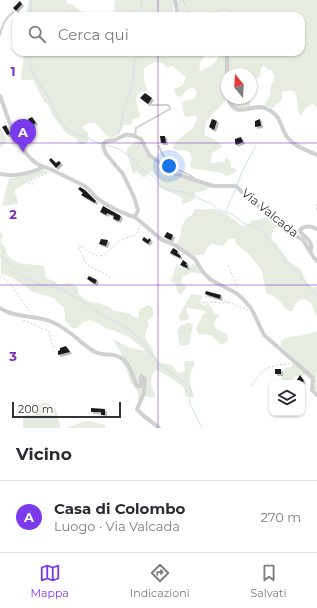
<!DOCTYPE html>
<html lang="it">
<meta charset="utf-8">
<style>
body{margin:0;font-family:Montserrat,sans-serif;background:#f2f2f3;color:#2b2b33}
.controls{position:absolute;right:12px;bottom:12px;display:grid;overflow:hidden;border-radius:8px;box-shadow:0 1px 3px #0004}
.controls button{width:36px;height:36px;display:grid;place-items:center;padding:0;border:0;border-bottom:1px solid #e1e1e2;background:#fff;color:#2b2b33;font:20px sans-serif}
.compass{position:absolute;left:221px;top:68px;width:36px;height:36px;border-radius:50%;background:#fff;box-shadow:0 1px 3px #0004;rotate:342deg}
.scale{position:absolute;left:12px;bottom:10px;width:109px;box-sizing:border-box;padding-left:4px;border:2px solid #333;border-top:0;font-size:11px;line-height:14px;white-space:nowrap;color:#333;-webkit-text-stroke:3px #fff;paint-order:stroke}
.you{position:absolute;left:169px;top:166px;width:14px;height:14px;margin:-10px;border:3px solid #fff;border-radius:50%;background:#1a73e8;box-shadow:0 0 0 6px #1a73e833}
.badge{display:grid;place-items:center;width:26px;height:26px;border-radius:50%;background:#7c3aed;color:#fff;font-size:13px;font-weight:700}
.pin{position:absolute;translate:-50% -33px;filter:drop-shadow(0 1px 2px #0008)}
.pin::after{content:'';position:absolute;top:21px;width:14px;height:12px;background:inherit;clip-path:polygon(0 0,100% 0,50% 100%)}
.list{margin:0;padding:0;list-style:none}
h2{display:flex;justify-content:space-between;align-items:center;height:52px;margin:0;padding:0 16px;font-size:17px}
h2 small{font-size:13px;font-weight:400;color:#7c7c81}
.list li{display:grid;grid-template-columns:26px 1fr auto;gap:12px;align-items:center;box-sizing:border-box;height:72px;padding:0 16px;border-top:1px solid #e1e1e2}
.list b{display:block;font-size:15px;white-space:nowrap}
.list p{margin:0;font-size:13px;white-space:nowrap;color:#7c7c81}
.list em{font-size:13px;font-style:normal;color:#7c7c81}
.icon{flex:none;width:22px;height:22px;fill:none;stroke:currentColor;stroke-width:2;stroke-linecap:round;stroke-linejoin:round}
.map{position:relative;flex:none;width:317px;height:428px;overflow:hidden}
.search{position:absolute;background:#fff;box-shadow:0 1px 3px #0004;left:12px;right:12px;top:12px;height:44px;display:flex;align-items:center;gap:10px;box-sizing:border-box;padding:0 14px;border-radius:12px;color:#7c7c81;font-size:15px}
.sheet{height:124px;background:#fff}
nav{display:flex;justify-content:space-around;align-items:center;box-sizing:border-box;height:56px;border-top:1px solid #e1e1e2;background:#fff;font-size:11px;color:#7c7c81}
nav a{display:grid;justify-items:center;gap:2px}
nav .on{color:#7c3aed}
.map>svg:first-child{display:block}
</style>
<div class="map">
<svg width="317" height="428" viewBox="0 0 317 428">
<defs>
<filter id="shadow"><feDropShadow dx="2" dy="2" stdDeviation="0" flood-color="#0004"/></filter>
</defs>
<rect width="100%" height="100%" fill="#fff"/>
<g fill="#e6ecdf">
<polygon points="29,0 66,0 68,4 71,4 88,16 26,16"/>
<polygon points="115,0 173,0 173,9 175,16 113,16"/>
<path d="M177 0H317V107L313 104C309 105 304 110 302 114L300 115C294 105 303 85 282 92V100L276 104 274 108H272L265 105V103L270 96 271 85 275 77 272 70H268L263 65 261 68 260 76 256 79 257 83 252 89 254 95 250 100V107L237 109 233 105 230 98H251V74H229V52H301V16H180Z"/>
<path d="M23 52H208C203 58 198 63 200 71 210 68 218 62 220 52H225C226 69 223 84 226 100 218 109 200 122 206 136L216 140 223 147 212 153 210 162 211 163 225 162V158H227L230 161 231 167 237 170 233 174 226 176 222 173 192 168 190 165 192 158 190 153C185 149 177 152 173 148 174 137 194 135 197 118L195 115 187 118 184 115 182 104 184 101 194 99 197 92 193 88C185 89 185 92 181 97L176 96 174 89 183 85 186 77 172 66 167 68 162 63 155 62 144 68V80L147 90C131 93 137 104 140 115L139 118 133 119 131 125H124L121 132 112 138 108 137 95 123H88L82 127 88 133 89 139 86 143 84 144H79L77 139 66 133 53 116 48 104 44 102 34 81 32 80H22C20 71 25 62 23 52Z"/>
<polygon points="0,128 8,141 0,147"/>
<path d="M139 140C143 145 143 151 147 156L169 173 180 178 210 187 205 191 195 192 196 196 191 201 184 204 182 203V198C175 192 165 192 158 186L159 181 154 173 150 172 145 177H143L137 172 133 173 126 151C128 146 134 143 139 140Z"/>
<polygon points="43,170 49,172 38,176 14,190 17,198 18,204 4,206 2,205 9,179"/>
<path d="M197 209C203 210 207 209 213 209 220 209 237 220 241 226L248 225 251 221 262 219 266 215 279 221 282 227H274L271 237 274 242 278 245V248L284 254 289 262 301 269 306 282 313 288 317 286V316C312 308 315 301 301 299L297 302 292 311H289L275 297 266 293 262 271 249 254 236 244 235 239 230 238 223 246C208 244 212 241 204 254 193 258 186 251 178 245L177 242 181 235V227L187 218 192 215 194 210Z"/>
<path d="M0 231 3 234 1 243 5 247 7 255C19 267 29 263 44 266L46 278 54 281 59 285 68 283 77 286 79 295 89 302 98 303 110 307 114 311 128 313 136 318H139V312L140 309 149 305 152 307 154 313 151 318 147 321 149 325 145 333V337L158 360 161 363 172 365 177 372 181 373 185 371 184 364 186 361H194C195 368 190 370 190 377 189 383 192 390 194 397H187L185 396C185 394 185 391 184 389 182 384 162 372 156 370 152 373 150 381 152 387 153 391 155 392 155 397L152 398 145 396 138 400V392L130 382 127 370 122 363V356L121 353 113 339 130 348 145 351 144 349 129 337 110 329 105 328 100 324 89 320 83 322 78 328H72L65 320 64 307 58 303 54 298 33 292 13 278 1 274Z"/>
<path d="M177 263 179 267 186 270 193 264H197L202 274 192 272 182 277 181 282 186 287 181 295 179 294C174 287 180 285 170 280L172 278Z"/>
<path d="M191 294 203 296 200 304 211 306 214 313 220 316 216 319C210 330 220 329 227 334L228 339 226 343 221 344 211 335 198 334 196 328 199 323 203 314 207 312 201 310 187 308V313L190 319 180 321 179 316Z"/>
<polygon points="188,323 193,324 190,342 188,345 180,346 177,331 180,326"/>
<path d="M317 331V389L314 391 312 390 316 384 313 376 310 379 305 375 301 376H296L288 383 283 382 281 375 286 368 291 367 293 362 290 355 281 346V341C292 334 305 337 317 331Z"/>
<path d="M43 402C59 404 57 417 61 428H23V417L25 415H35L38 406Z"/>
<polygon points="86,421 90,421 105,425 106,428 65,428"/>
</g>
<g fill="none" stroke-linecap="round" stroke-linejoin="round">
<g stroke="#cfe2ee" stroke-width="1">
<polyline points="141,0 142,16"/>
<polyline points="30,16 32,0"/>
<polyline points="31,52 30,65 33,73 51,101 58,117 66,128 73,132 101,144"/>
<polyline points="118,136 125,105 131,90 135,62 138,52"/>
<polyline points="105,145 117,148 132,158 140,168 152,175 159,184 167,190 183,192 212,204 219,210 232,214 243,223 261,229 269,241 281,252 285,261 293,267 317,296"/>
<polyline points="237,185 242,172 256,145"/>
<polyline points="226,211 236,188"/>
<polyline points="0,255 25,278 43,286 58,288 69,293 99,313 127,328 135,334 144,344 157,363 184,382 192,391 189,398 190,404 202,428"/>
</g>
</g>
<g fill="#1a1a1a" filter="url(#shadow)">
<polygon points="20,1 22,4 16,11 13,8"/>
<polygon points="145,93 152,98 148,104 140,98"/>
<polygon points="32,117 36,123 31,126 28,119"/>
<polygon points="212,119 217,121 214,130 209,127"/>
<polygon points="260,119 261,126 255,127 255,121"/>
<polygon points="6,125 10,134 7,135 2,127"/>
<polygon points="160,136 165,136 166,143 161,143"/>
<polygon points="241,137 243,142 236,145 235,142 235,139"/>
<polygon points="51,158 56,163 59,161 61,163 56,168 49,160"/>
<polygon points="80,187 85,190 96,201 95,203 81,195 83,193 78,189"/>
<polygon points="103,206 121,216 119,221 113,219 114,216 107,213 106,215 100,212"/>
<polygon points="167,232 173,235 171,240 164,237"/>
<polygon points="144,237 148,240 149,238 151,240 148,244 142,240"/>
<polygon points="101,239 108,240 106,246 99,244"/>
<polygon points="173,248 178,251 177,253 181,256 180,258 170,253"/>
<polygon points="183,260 187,263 186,265 188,266 187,268 180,265"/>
<polygon points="89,276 97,280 95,284 87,279"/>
<polygon points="206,291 221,295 220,299 205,294"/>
<polygon points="66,346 70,352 58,355 58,351 60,350 60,348"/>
<rect x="275" y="369" width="6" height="5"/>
<polygon points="300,375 304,381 302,383 295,383"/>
<polygon points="91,408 105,409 105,415 101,415 101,412 91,412"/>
</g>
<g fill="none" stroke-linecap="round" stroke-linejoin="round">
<g stroke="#cdcdcd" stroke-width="1" stroke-dasharray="2 2" stroke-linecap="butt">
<polyline points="183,0 190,16"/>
<path d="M208 16C220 8 227 6 238 16"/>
<polyline points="33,184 29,184 29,182 49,172"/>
<polyline points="317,204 316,207 317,210"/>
<polyline points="228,265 237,285 237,290"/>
<path d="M0 276C12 281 22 303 31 313"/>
<path d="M111 277 87 265 78 247 82 246C86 250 92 255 98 256 108 256 113 244 121 240 126 237 132 237 136 234 138 231 139 229 140 225"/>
<polyline points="205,296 231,303 248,310"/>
<polyline points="209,305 202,302 229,303"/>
<polyline points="23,320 49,331 52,346 56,348"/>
<path d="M252 385C257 377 263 368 274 366 280 364 285 365 291 363"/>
</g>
<g stroke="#d0d0d0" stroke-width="2">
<path d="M0 35C2 25 5 19 13 12"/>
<polyline points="135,136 136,128 170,109 170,108 168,105 150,105"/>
<path d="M159 146C161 154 171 167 178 170 185 173 190 174 195 179"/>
</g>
<g stroke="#d0d0d0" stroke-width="4">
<polyline points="175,0 178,16"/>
<polyline points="227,52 227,74"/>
<polyline points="227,77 227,94"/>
<path d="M0 96C9 119 15 148 36 163 40 166 45 167 50 169 61 174 72 180 83 185 89 188 92 194 97 198 105 205 124 214 135 217L138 210 134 197 123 174 106 154 103 146 104 143 107 141 115 140 125 135H132L141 139 149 155 168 169 176 174 213 186H236L250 200 266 211 274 216 293 234 303 240 314 258 317 261"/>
<path d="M228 98C236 122 253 101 267 109 284 117 279 128 288 138 295 147 307 150 317 155"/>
<path d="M0 174C14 177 31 173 44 167"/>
<polyline points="135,217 162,240 175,245 195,259 203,272 211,280 236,293 242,298 251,308 264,335 312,377 313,381 312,390 317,395"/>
<path d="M310 252C315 244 306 237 300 232V230C305 225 311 226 317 229"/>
<path d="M0 308C15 318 33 315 50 321 60 325 72 334 80 341 85 345 89 349 95 352 105 357 113 351 124 360 131 366 133 378 137 386H141V376L145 379 144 393 137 409C143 417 152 421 159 428"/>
</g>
</g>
<path fill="none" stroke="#7b2cbf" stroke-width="1" stroke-opacity="0.55" d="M158 0V16M158 52V428M0 143H317M0 285H317"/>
<g text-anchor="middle" stroke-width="4" stroke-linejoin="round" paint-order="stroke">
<g font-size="12" fill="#333" stroke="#fff">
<text transform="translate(270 213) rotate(39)" y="4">Via Valcada</text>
</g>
</g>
<g font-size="13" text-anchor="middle" font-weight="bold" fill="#7b2cbf" stroke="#fff" stroke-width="4" stroke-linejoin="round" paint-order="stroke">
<text x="13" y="76">1</text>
<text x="13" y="219">2</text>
<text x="13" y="361">3</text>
</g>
</svg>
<div class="controls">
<button><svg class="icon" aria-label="layers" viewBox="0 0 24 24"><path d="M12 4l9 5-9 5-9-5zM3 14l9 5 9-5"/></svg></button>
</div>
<svg class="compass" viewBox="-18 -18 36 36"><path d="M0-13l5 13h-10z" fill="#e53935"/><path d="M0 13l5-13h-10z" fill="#7c7c81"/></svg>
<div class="scale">200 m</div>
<div class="you"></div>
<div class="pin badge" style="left:23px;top:152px">A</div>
<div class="search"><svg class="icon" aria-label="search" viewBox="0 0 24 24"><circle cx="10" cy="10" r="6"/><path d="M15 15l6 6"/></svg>Cerca qui</div>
</div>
<section class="sheet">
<h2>Vicino<small></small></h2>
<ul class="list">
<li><span class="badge">A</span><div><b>Casa di Colombo</b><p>Luogo · Via Valcada</p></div><em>270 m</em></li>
</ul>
</section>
<nav>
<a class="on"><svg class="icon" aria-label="map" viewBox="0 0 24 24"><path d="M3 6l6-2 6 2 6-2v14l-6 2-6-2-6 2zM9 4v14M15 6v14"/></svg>Mappa</a>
<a><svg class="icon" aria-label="directions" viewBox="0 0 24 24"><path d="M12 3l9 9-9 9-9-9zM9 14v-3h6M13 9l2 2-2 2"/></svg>Indicazioni</a>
<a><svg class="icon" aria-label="saved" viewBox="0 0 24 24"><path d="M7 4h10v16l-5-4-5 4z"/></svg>Salvati</a>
</nav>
